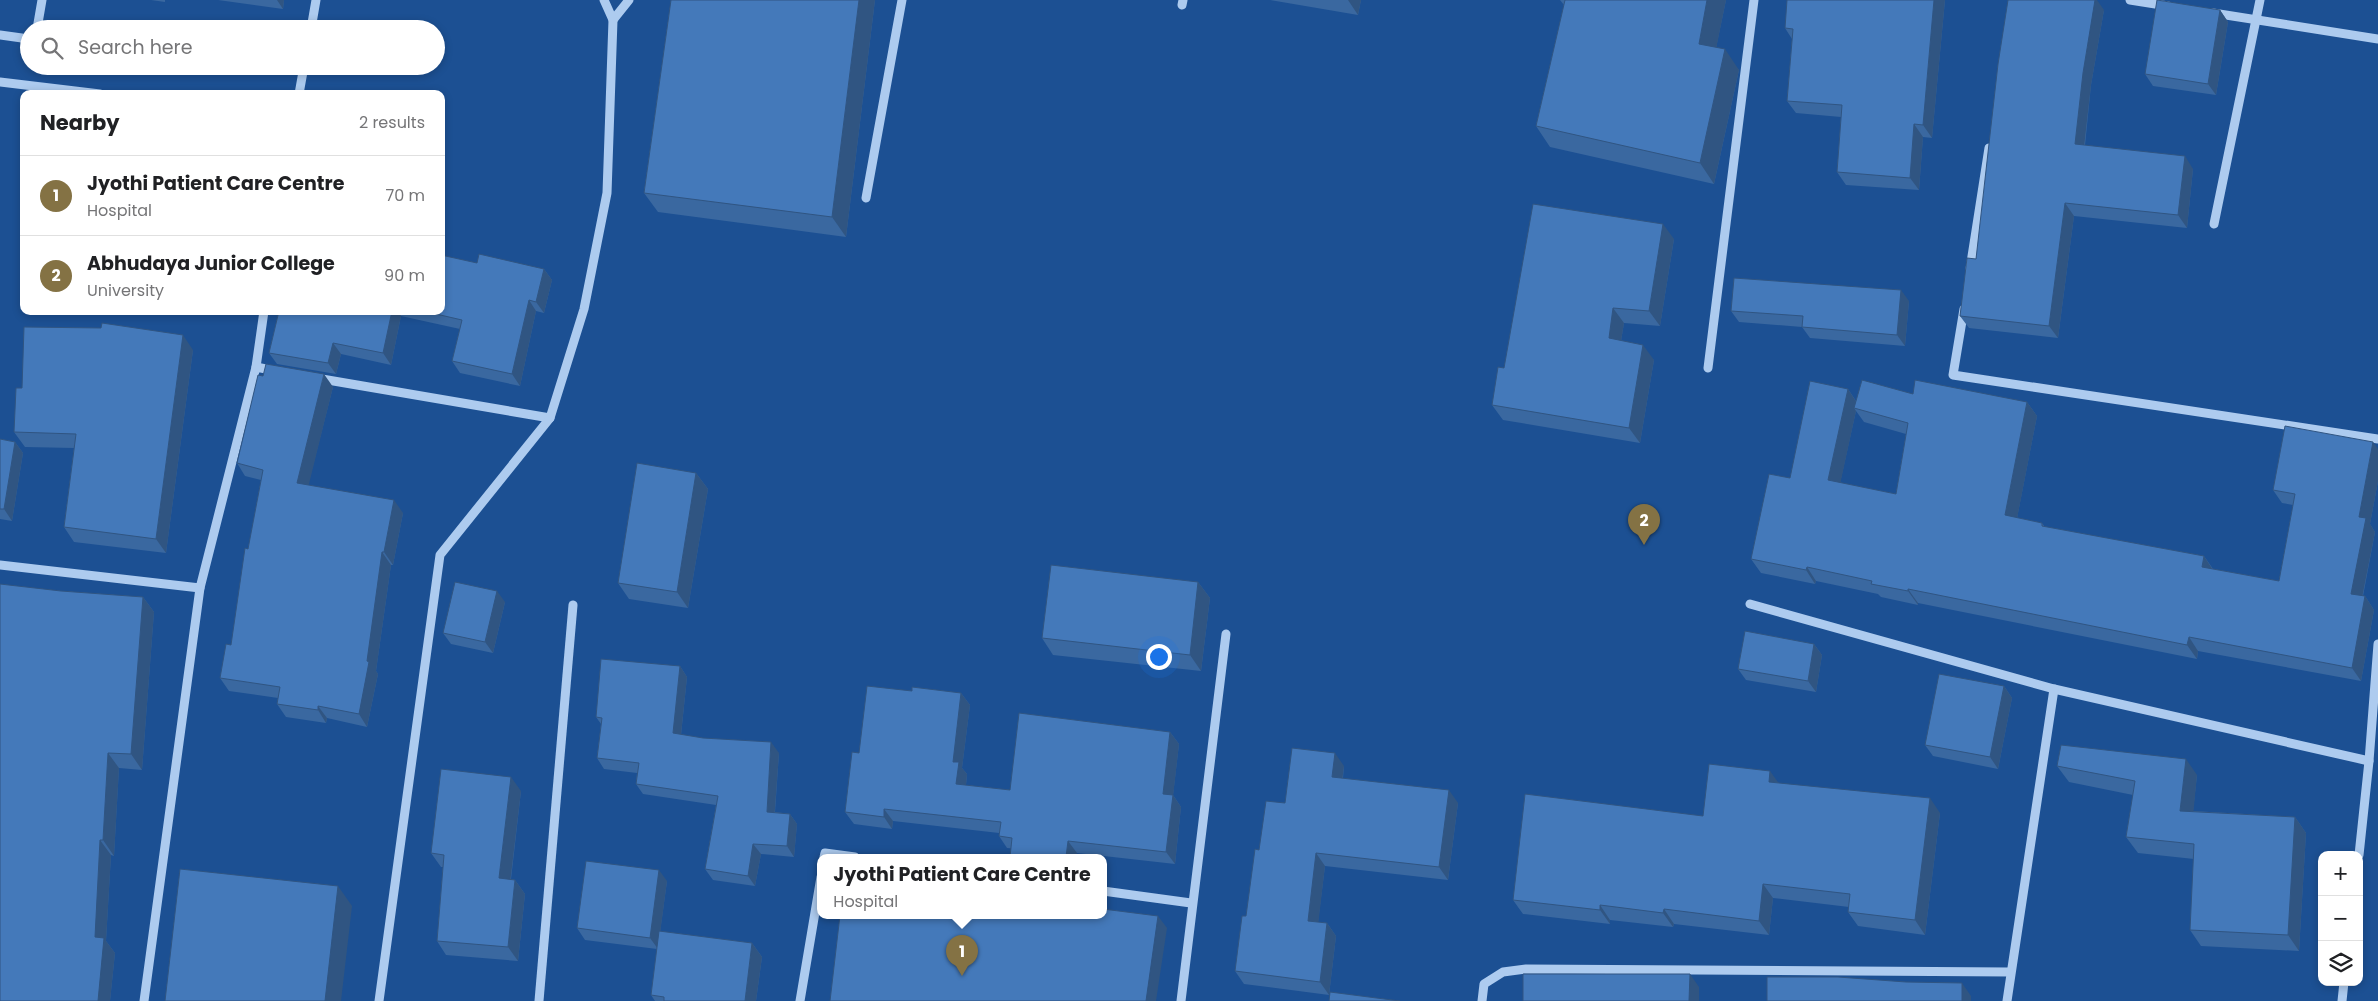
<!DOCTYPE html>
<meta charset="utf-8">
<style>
body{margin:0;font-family:Poppins,sans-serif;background:#f6f6f6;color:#202124}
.controls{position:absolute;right:15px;bottom:15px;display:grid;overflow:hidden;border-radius:10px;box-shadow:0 2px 8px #0003}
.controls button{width:45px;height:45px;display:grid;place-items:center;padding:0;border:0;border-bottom:1px solid #e0e0e0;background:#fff;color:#202124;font:25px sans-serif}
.you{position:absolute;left:1158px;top:656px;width:18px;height:18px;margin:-12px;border:4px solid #fff;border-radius:50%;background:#1a73e8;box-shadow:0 0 0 8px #1a73e833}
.badge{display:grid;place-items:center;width:32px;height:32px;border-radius:50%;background:#847244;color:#fff;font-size:16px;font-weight:700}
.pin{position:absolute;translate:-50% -41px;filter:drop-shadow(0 1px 2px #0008)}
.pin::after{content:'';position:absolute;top:26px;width:18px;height:15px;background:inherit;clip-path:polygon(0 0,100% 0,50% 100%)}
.popup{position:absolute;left:817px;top:854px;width:290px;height:65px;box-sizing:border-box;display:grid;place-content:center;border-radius:10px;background:#fff;filter:drop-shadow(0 1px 4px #0005);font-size:16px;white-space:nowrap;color:#757577}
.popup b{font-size:19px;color:#202124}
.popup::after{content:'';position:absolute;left:50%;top:100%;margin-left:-10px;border:10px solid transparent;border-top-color:#fff}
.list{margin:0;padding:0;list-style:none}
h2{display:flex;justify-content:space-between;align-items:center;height:65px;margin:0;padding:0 20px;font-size:21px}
h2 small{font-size:16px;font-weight:400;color:#757577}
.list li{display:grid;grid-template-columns:32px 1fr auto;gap:15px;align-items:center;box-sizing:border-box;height:80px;padding:0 20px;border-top:1px solid #e0e0e0}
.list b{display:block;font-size:19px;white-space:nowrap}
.list p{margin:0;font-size:16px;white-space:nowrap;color:#757577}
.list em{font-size:16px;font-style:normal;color:#757577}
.icon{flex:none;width:28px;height:28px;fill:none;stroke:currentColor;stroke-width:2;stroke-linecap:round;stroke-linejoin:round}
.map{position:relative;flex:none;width:2378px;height:1001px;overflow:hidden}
.search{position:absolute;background:#fff;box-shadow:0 2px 8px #0003;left:20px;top:20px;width:425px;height:55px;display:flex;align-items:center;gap:12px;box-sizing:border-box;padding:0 18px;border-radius:28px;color:#757577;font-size:19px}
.panel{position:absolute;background:#fff;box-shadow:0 2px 8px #0003;left:20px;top:90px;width:425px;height:225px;border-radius:10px}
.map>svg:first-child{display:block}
</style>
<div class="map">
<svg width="2378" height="1001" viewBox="0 0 2378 1001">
<rect width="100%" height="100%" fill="#1c5093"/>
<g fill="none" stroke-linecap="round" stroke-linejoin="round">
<g stroke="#adcbef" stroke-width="9">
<polyline points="2130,0 2168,6"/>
<polyline points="1182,5 1183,0"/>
<polyline points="2213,13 2378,39"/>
<polyline points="613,20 629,0"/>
<polyline points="37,29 42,0"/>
<polyline points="311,29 316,0"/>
<polyline points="0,35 29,39"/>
<polyline points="265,66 304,71"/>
<polyline points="0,82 100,94"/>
<polyline points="299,94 304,66"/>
<polyline points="866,198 902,0"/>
<polyline points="2214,224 2260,0"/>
<polyline points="1970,269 1989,148"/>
<polyline points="1964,309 1953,375 2378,439"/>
<polyline points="256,367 264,311"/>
<polyline points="1708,368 1754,0"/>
<polyline points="316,378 550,418"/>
<polyline points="0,565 200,588 256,367 276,371"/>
<polyline points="1750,604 2054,689 2369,761"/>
<polyline points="2359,855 2369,761 2378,644"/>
<polyline points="824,857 825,853 855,857"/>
<polyline points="1103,891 1191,903"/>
<polyline points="144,1001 200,588"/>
<polyline points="379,1001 440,555 550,418 584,309 607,193 613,20 604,0"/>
<polyline points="539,1001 573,605"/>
<polyline points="800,1001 821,877"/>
<polyline points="1181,1001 1226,634"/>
<polyline points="1482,1001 1484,984 1503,972 1526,969 2010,972"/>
<polyline points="2007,1001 2054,689"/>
<polyline points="2342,1001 2344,982"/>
</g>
</g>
<g fill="#3a68a0" fill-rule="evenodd">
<polygon points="151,0 165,0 165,2"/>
<polygon points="218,0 284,0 283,9"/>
<polygon points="671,0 875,0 846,237 658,212 644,193"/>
<polygon points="1270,0 1361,0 1358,15"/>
<polygon points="1560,0 1726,0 1716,48 1739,70 1714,184 1550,147 1536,126 1564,5"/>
<polygon points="1945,0 1932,138 1923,137 1919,190 1846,185 1837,172 1841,117 1796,113 1787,101 1792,39 1785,28"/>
<polygon points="2104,10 2091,85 2085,145 2193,169 2187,228 2074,216 2058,338 1969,328 1960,316 1976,259"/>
<polygon points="2220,10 2228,22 2216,95 2153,86 2145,74"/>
<polygon points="1674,239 1660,326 1624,323 1621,341 1654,360 1640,443 1503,420 1492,405 1504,368"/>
<polygon points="477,263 544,269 552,280 544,313 536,311 520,386 460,373 452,361 460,329 401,316 391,365 341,354 336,374 277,364 269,353 279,311 441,311"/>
<polygon points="1909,301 1905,346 1810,338 1802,327 1739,322 1731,311"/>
<polygon points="193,350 166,553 74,542 64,527 74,448 25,447 14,432 22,388"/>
<polygon points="333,387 308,485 403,513 393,565 391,565 376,671 378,674 367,727 327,718 326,723 286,717 277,704 278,698 229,691 220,678 231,645 261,480 245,476 237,463"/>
<path d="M1848 389 1856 401 1913 394 2027 402 2037 416 2017 518 2042 523 2045 527 2204 556 2213 569 2279 581 2293 505 2282 503 2273 490 2378 449V481L2370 524 2375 532 2363 596H2365L2374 610 2361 681 2198 651 2197 659 1918 603V605L1881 597 1878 594 1816 581 1815 584 1761 573 1751 559 1790 478ZM1856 411 1864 422 1906 434 1896 494 1840 483Z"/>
<polygon points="0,439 15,442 23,453 12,521 0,519"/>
<polygon points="696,473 708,489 688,608 629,599 618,583"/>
<polygon points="1198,582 1210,598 1201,671 1053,655 1042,638"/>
<polygon points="61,591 143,597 154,612 142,770 119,768 114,856 111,855 106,941 115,953 110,1001"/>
<polygon points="505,602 493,653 451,644 443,633"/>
<polygon points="1814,644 1822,655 1816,692 1746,680 1738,669"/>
<polygon points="680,666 687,677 681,735 779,753 775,812 790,814 797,824 794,857 761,854 755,886 713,880 705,869 716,805 643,794 636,784 637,773 604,769 597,758 601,724 596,717"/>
<polygon points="2004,686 2012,698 1998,769 1933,756 1925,745"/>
<polygon points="912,691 961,693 970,705 962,768 967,774 966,785 1010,790 1170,732 1179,744 1173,795 1181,807 1175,864 1077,853 1007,848 999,836 999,833 893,821 892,829 854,824 845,812 859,753"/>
<polygon points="1344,766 1343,778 1458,803 1448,880 1325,866 1318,922 1327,923 1336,936 1329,995 1244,984 1235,971 1246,916 1285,803"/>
<polygon points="2057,766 2197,775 2193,811 2295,817 2306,833 2299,951 2201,946 2190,930 2194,859 2138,853 2126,837 2133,795 2069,782"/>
<polygon points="1778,783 1940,813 1925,935 1858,926 1848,912 1849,907 1773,898 1769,935 1674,924 1673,927 1610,920 1610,924 1523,914 1513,900"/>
<polygon points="521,791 511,879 515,880 525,894 518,961 446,955 437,941 443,867 441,867 431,853"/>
<polygon points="667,881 660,932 752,943 762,957 756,1001 655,1001 651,995 657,949 585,940 577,928"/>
</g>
<g fill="#305582">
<polygon points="277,0 284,0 283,9"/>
<polygon points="859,0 875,0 846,237 832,217"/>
<polygon points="1348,0 1361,0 1358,15"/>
<polygon points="1707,0 1726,0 1713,64 1699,44"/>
<polygon points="1934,0 1945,0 1932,138 1923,125"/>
<polygon points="2095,0 2097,0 2104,10 2091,85 2083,156 2075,144 2083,73"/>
<polygon points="2220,10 2228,22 2216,95 2208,84"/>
<polygon points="1725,49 1739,70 1714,184 1700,163"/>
<polygon points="1914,124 1923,137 1919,190 1910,178"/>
<polygon points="2185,156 2193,169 2187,228 2178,215"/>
<polygon points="2065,203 2074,216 2058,338 2049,326"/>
<polygon points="1663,224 1674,239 1660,326 1649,311"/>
<polygon points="544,269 552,280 544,313 536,302"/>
<polygon points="1901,290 1909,301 1905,346 1897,335"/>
<polygon points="529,300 536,311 520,386 512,374"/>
<polygon points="1613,308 1624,323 1619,353 1609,338"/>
<polygon points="392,311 398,311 401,316 391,365 383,353"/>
<polygon points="183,335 193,350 166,553 156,539"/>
<polygon points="333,343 341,354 336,374 328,363"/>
<polygon points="1643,345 1654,360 1640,443 1629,428"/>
<polygon points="324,374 333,387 306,496 297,483"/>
<polygon points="1848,389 1857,403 1854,408 1856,411 1838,494 1828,480"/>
<polygon points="2027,402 2037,416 2015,529 2005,515"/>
<polygon points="15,442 23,453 12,521 4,509"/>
<polygon points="2373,442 2378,449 2378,481 2370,524 2375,532 2360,608 2351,594 2359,517"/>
<polygon points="696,473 708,489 688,608 677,592"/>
<polygon points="394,500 403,513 393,565 384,552"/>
<polygon points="382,552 391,565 376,671 378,674 367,727 359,714"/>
<polygon points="2204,556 2213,570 2202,567"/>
<polygon points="1807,567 1816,581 1815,584 1806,570"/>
<polygon points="1198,582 1210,598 1201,671 1190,655"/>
<polygon points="1908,589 1918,603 1918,605 1908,591"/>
<polygon points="497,591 505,602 493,653 485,642"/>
<polygon points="2365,596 2374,610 2361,681 2352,668"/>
<polygon points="143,597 154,612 142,770 131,754"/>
<polygon points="2189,637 2198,651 2197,659 2187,645"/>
<polygon points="1814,644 1822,655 1816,692 1808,681"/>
<polygon points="680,666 687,677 680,744 673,733"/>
<polygon points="2004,686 2012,698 1998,769 1990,757"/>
<polygon points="961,693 970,705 962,768 967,774 965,796 956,784 953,762"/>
<polygon points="318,706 327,718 326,723 318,710"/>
<polygon points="1170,732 1179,744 1172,806 1163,794"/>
<polygon points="771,742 779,753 774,822 767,812"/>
<polygon points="108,753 119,768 114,856 103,840"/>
<polygon points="1335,753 1344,766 1341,790 1332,777"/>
<polygon points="2186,759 2197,775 2192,827 2180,811"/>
<polygon points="1770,771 1780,785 1769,782"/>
<polygon points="511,777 521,791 509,892 499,878"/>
<polygon points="1449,790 1458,803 1448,880 1439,867"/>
<polygon points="1173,795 1181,807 1175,864 1166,852"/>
<polygon points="1930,798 1940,813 1925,935 1915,920"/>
<polygon points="884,809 893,821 892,829 884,817"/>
<polygon points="790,814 797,824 794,857 787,846"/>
<polygon points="2295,817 2306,833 2299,951 2288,935"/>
<polygon points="100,840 111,855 106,941 115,953 110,1001 98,1001 95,937"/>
<polygon points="1068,841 1077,853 1076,857 1066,857"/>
<polygon points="753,844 761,854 755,886 748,876"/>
<polygon points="1316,853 1325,866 1317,934 1308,921"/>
<polygon points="659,870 667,881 658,949 650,938"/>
<polygon points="515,880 525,894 518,961 508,947"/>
<polygon points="1763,884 1773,898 1769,935 1759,921"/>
<polygon points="338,886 352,906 341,1001 325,1001"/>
<polygon points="1600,905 1610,920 1610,924 1600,910"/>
<polygon points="1664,909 1674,924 1673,927 1663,913"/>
<polygon points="1158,916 1167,928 1156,1001 1146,1001"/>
<polygon points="1327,923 1336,936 1329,995 1320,982"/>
<polygon points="752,943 762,957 756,1001 745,1001"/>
<polygon points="1690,974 1699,987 1699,1001 1689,1001"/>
<polygon points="1962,983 1971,996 1971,1001 1962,1001"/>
</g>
<g fill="#4479ba" stroke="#305582">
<polygon points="671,0 859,0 832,217 644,193"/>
<polygon points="1565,0 1707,0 1699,44 1725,49 1700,163 1536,126"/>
<polygon points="1787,0 1934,0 1923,125 1914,124 1910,178 1837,172 1842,105 1787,101 1793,29 1785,28"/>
<polygon points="2008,0 2095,0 2083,73 2075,144 2185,156 2178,215 2065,203 2049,326 1960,316 1967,258 1976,259 1998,64"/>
<polygon points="2157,0 2220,10 2208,84 2145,74"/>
<polygon points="1533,204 1663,224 1649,311 1613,308 1609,338 1643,345 1629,428 1492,405 1498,367 1504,368"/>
<polygon points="479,254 544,269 536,302 529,300 512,374 452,361 462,320 423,311 441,311 441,255 477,263"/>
<polygon points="1734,278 1901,290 1897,335 1802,327 1803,316 1731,311"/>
<polygon points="279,311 392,311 383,353 333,343 328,363 269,353"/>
<polygon points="102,323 183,335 156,539 64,527 76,434 14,432 16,388 22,388 24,327 101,328"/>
<polygon points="266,364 324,374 297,483 394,500 384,552 382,552 367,661 369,662 359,714 318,706 318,710 277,704 280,687 220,678 226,644 231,645 245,548 248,549 263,470 237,463 258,375 263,376"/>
<polygon points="1862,380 1913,394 1915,380 2027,402 2005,515 2042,523 2042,526 2204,556 2202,567 2279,581 2295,494 2273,490 2285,426 2373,442 2359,517 2366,518 2351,594 2365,596 2352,668 2189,637 2187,645 1908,589 1908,591 1871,584 1872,581 1807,567 1806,570 1751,559 1769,474 1790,478 1810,381 1848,389 1828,480 1896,494 1908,423 1854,408"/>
<polygon points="0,439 15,442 4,509 0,509"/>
<polygon points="637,463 696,473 677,592 618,583"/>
<polygon points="1051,565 1198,582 1190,655 1042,638"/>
<polygon points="455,582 497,591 485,642 443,633"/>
<polygon points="0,584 61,591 143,597 131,754 108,753 103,840 100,840 95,937 104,938 98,1001 0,1001"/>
<polygon points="1745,631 1814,644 1808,681 1738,669"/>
<polygon points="601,659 680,666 673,733 703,738 771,742 767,812 790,814 787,846 753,844 748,876 705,869 718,796 636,784 639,763 597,758 602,718 596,717"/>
<polygon points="1939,674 2004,686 1990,757 1925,745"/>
<polygon points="867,686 912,691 912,687 961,693 953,762 959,762 956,784 1010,790 1019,713 1170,732 1163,794 1173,795 1166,852 1068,841 1066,857 1010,857 1012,838 999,836 1001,822 884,809 884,817 845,812 852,752 859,753"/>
<polygon points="2061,745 2186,759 2180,811 2295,817 2288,935 2190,930 2194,844 2126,837 2135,781 2057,766"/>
<polygon points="1292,748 1335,753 1332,777 1449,790 1439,867 1316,853 1308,921 1327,923 1320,982 1235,971 1242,916 1246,916 1255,849 1259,850 1266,801 1285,803"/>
<polygon points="1709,764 1770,771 1769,782 1930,798 1915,920 1848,912 1850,894 1763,884 1759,921 1664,909 1663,913 1600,905 1600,910 1513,900 1525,794 1703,816"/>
<polygon points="441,769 511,777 499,878 515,880 508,947 437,941 444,855 431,853"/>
<polygon points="586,861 659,870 650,938 577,928"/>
<polygon points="180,869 338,886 325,1001 165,1001"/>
<polygon points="1103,909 1158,916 1146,1001 830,1001 840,915 1103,915"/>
<polygon points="659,931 752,943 745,1001 664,1001 664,997 651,995"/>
<polygon points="1523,974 1690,974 1689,1001 1523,1001"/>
<polygon points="1767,977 1838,977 1906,982 1962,983 1962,1001 1767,1001"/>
<polygon points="1330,992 1400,1001 1329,1001"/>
</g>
</svg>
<div class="controls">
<button>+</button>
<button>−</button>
<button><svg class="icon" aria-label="layers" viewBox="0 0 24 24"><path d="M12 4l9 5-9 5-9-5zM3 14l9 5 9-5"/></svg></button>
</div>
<div class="you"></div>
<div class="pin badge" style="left:962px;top:976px">1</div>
<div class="popup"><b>Jyothi Patient Care Centre</b>Hospital</div>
<div class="pin badge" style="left:1644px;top:545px">2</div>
<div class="search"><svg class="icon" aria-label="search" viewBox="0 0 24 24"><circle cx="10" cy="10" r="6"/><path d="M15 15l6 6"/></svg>Search here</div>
<section class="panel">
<h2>Nearby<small>2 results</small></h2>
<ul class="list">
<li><span class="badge">1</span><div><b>Jyothi Patient Care Centre</b><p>Hospital</p></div><em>70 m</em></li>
<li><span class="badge">2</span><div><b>Abhudaya Junior College</b><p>University</p></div><em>90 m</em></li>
</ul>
</section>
</div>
